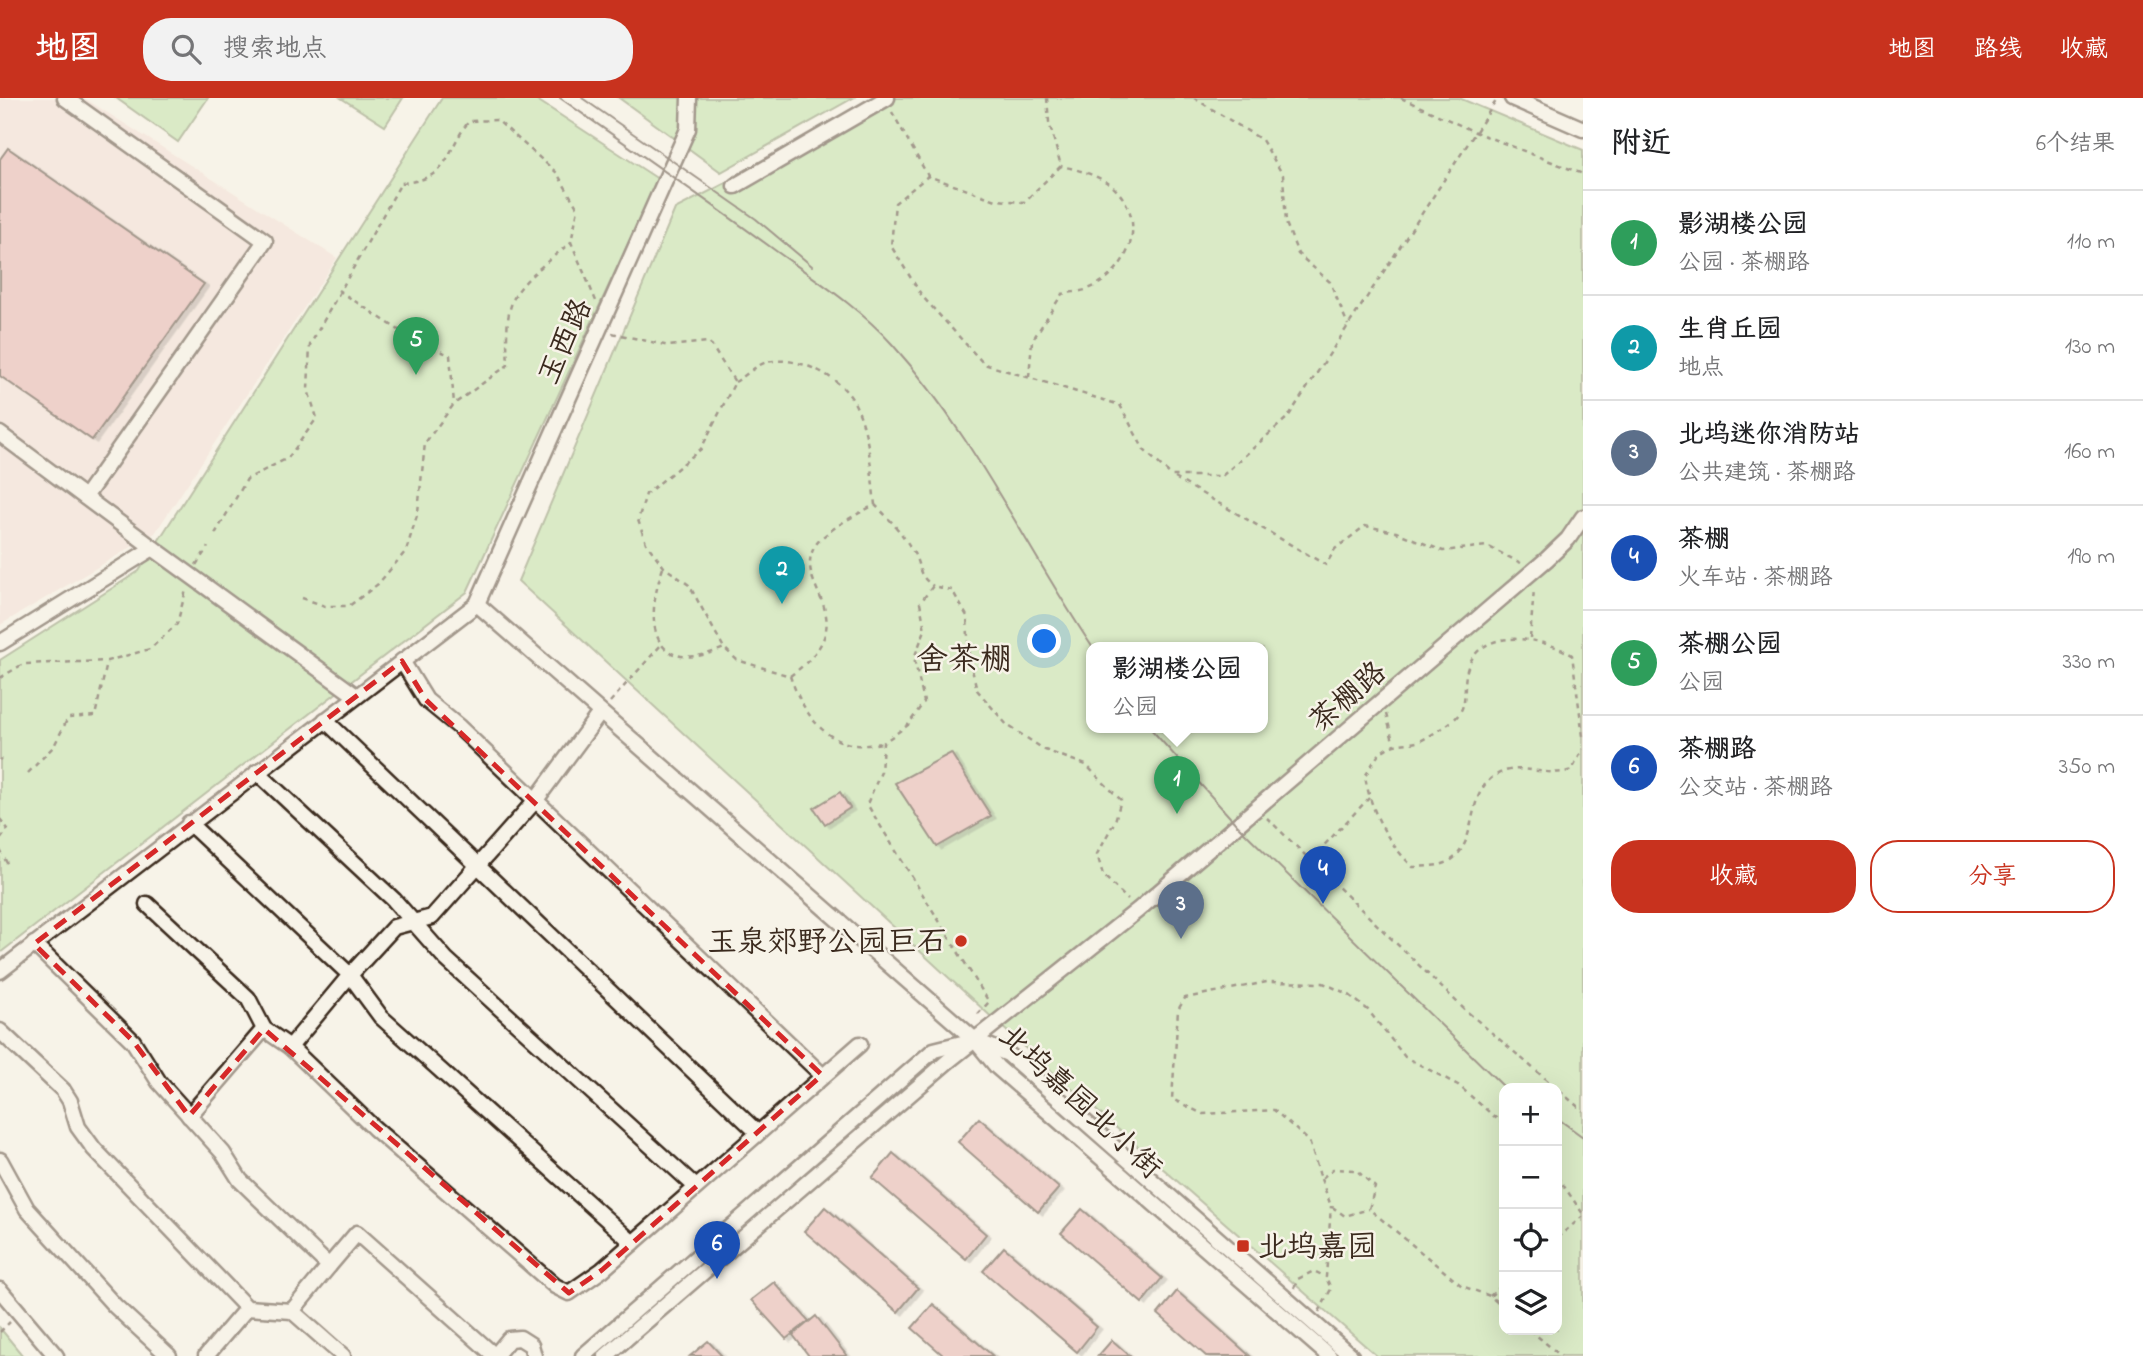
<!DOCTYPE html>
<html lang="zh">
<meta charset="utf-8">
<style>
body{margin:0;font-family:"Indie Flower","LXGW WenKai TC",sans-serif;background:#f2f2f2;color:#202124}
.controls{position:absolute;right:21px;bottom:21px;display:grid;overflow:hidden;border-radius:14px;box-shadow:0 7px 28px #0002}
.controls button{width:63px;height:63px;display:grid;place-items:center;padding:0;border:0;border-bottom:2px solid #e0e0e0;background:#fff;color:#202124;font:35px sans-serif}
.you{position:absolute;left:1045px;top:544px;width:24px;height:24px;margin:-18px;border:5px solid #fff;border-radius:50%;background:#1a73e8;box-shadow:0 0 0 10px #1a73e833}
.badge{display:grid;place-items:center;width:46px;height:46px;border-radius:50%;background:#c8321e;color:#fff;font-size:23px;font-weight:700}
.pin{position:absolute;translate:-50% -58px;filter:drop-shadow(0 2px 4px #0008)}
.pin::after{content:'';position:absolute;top:37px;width:24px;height:21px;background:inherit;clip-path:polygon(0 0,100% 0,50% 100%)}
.popup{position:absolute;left:1086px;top:544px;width:182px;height:91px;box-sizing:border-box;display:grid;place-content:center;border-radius:14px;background:#fff;filter:drop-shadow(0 2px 5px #0005);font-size:23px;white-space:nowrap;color:#757577}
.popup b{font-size:26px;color:#202124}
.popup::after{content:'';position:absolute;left:50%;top:100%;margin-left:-14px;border:14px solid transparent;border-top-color:#fff}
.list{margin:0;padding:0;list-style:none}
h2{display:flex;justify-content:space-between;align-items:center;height:91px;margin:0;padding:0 28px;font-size:30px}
h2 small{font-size:23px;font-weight:400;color:#757577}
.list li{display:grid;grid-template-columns:46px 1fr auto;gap:21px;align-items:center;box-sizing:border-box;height:105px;padding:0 28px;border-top:2px solid #e0e0e0}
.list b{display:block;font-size:26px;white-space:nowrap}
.list p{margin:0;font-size:23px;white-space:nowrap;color:#757577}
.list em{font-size:23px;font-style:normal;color:#757577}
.actions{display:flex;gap:14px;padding:21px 28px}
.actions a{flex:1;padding:16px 0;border:2px solid #c8321e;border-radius:28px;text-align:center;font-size:24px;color:#c8321e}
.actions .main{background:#c8321e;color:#fff}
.icon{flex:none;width:38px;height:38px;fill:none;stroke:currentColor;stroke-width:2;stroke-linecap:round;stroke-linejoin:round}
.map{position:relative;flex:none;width:1583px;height:1258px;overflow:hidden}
header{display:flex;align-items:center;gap:42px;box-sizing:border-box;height:98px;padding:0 35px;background:#c8321e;color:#fff}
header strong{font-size:33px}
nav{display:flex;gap:38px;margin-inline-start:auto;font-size:24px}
.search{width:490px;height:63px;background:#f2f2f2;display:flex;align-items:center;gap:18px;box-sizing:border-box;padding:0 24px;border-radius:28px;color:#757577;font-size:26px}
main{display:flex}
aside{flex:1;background:#fff}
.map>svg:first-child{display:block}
</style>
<header>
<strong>地图</strong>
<div class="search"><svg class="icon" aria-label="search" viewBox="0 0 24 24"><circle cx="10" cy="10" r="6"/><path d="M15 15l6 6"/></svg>搜索地点</div>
<nav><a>地图</a><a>路线</a><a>收藏</a></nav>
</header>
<main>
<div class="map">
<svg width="1583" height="1258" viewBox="0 0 1583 1258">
<defs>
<filter id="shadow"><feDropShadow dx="4.5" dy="2.5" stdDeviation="0" flood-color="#0004"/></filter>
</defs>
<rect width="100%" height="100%" fill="#f7f3e8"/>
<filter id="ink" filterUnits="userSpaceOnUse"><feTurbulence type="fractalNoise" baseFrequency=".0143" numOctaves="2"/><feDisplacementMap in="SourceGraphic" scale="14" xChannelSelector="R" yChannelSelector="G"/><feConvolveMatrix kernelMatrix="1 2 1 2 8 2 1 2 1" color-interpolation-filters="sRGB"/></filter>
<g filter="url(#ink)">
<polygon fill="#f1dcd4" points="0,0 84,0 337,160 155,435 0,527"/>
<g fill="#b5e19e" stroke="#78865e" stroke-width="2" fill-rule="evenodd">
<polygon points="116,0 208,0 178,44"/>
<polygon points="341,0 403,0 385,28"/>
<polygon points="442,0 534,0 658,81 467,494 0,855 0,562 139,473"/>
<polygon points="619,0 853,0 721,74"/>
<path d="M891 0H1459L1583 52V1258H1377L1023 948 518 483 675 111ZM1091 550H1263V630H1091ZM1504 990H1557V1232H1504Z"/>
<polygon points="0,1230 23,1258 0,1258"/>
</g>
<g fill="#e3a8a6" stroke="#3b2a1e" stroke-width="2" filter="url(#shadow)">
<polygon points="8,50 204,186 92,342 0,278 0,61"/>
<polygon points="951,655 991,718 937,749 895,685"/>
<polygon points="840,694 850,710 825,726 814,710"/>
<polygon points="979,1020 1059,1090 1038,1114 958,1044"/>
<polygon points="893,1055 986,1136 966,1161 872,1080"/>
<polygon points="825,1109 918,1190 898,1214 804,1133"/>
<polygon points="1082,1111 1162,1180 1142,1205 1061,1135"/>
<polygon points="1004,1149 1097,1229 1077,1254 983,1173"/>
<polygon points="774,1184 809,1223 786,1241 751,1202"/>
<polygon points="1177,1193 1250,1258 1206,1258 1158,1216"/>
<polygon points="933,1206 993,1258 944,1258 912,1230"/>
<polygon points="816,1218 847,1258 809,1258 793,1237"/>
<polygon points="1112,1242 1130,1258 1098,1258"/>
<polygon points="708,1243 722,1258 690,1258"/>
</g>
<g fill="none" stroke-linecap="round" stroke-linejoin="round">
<defs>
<g id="minor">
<polyline points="65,0 265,143 85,399"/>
<polyline points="1512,0 1583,31"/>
<polyline points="735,88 887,0"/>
<polyline points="0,336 153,450"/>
<polyline points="477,506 688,31 689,0"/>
<polyline points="0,545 153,450 356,598"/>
<polyline points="402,563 426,602 459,629 822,977"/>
<polyline points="600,615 535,703 432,819 394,829 350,877 381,919 633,1145"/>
<polyline points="325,622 757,1034"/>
<polyline points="257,674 394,802 446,861 696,1089"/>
<polyline points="189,725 350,877 290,949"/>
<polyline points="147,806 248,900 264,931 290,949 374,1030 555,1188 569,1195 602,1172 860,946"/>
<polyline points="34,846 133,943 159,984 223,1055 240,1082 329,1168 292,1213"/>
<polyline points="0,873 477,506 975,942 997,969 1329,1258"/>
<polyline points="0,933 63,992 70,1003 78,1029 94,1051 247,1210 292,1213 343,1258"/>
<polyline points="979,944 1008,956 1351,1258"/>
<polyline points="189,1018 264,931"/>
<polyline points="0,1062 27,1111 115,1208 169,1258"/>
<polyline points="329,1168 357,1135 495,1258 509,1241 520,1240 531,1247 534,1258"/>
<polyline points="0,1192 56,1258"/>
<polyline points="206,1258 247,1210"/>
<polyline points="583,1258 934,952 970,943"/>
<polyline points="606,1258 947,964 1138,812 1547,461 1568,441 1583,419"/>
</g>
</defs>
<use href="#minor" stroke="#3b2a1e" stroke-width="19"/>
<g stroke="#3b2a1e" stroke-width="2.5" stroke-dasharray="5 5" stroke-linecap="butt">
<polyline points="1047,0 1049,24 1061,68 1024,104 996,102 928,78 895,105 891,148 922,198 984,266 1120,307 1144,352 1172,378 1222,378 1288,319 1498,0"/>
<polyline points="1194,0 1262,42 1283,77 1286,125 1298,156 1330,184 1348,227"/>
<polyline points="1401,0 1475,34 1583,76"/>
<polyline points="892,14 928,78"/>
<polyline points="338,192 417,244 450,257 454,306"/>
<path d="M612 235 669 248 709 244 735 284 701 351 646 396 638 422 646 445 664 469 689 487 724 550 737 562 790 578C800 607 820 643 856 647 864 648 875 646 883 645"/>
<path d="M1029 279 1032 243 1062 196C1070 194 1081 194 1088 191 1126 176 1148 129 1119 95 1106 79 1080 72 1061 68"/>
<path d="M735 284C744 279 756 267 767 264 797 257 841 278 855 306 870 335 871 374 875 407"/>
<polyline points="1175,380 1326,467 1335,451 1365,428 1396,434 1443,453 1487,448 1521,465"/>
<path d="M215 436 247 381 288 360 317 320 308 292 310 247 401 85C451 81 443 57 469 23L497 22 557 75 578 111 571 144 596 203"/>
<polyline points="196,467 208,449"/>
<path d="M663 470C643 526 652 580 724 550"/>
<path d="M302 500 325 508H349L378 486 406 453 418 414 425 345 454 306 508 267C507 247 505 220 513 202 521 182 555 158 571 144"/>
<polyline points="1530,540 1534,491"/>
<path d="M790 578C872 518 786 488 817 445 827 432 860 414 875 407 889 420 901 434 911 450 922 467 915 475 933 488"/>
<polyline points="0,580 23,566 107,563 150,551 177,526 186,492"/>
<polyline points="610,604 661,547"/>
<polyline points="1386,616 1394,647"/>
<path d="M1583 638 1572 557C1544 540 1483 527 1468 569 1461 589 1471 609 1452 623 1443 630 1430 638 1420 643 1408 647 1397 643 1384 652 1376 657 1371 670 1365 678 1371 714 1387 744 1413 769 1424 768 1440 769 1450 763 1479 744 1465 699 1493 679 1518 661 1545 681 1572 672L1583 651"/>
<polyline points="0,661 1,662"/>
<polyline points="28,675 54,648 68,620 95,618 107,565"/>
<polyline points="1267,720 1463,910 1583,1013"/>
<polyline points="0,721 8,731 0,742"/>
<polyline points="0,752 9,769"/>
<polyline points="1311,761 1369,700"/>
<polyline points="978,916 989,904 867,706 881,674 883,645 908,627 924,604 914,560 925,532 920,505 933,488 952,492 967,518 969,559 977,592 1007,627 1045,652 1086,667 1121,702 1115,723 1097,756 1103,777 1128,802"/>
<polyline points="1504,1027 1458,987 1405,959 1368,912 1348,896 1323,885 1267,884 1185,900 1178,912 1172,1001 1203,1016 1274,1012 1309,1043 1321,1081 1333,1071 1356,1072 1375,1089 1369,1111 1462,1188 1490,1198 1504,1210"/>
<polyline points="1557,1078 1583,1116"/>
<polyline points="1321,1081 1331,1108 1345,1118 1369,1111"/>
<polyline points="1557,1140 1583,1118"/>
<polyline points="1294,1190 1298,1181 1314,1173 1326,1179 1331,1108"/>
<polyline points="1490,1198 1504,1186"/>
<polyline points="1319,1214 1331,1191 1326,1179"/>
<polyline points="1530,1232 1561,1258"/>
<polyline points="0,1234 10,1224"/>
</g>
<use href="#minor" stroke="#f7f3e8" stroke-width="14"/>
<g stroke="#3b2a1e" stroke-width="2">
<path d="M560 0C633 51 705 101 776 153 815 181 860 210 892 246 974 337 1025 448 1093 550"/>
<polyline points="582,0 756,121 812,168"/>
<polyline points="1150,630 1237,727 1505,990"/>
<polyline points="1557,1020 1583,1039"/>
</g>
</g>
</g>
<path d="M0 0H1583V1258H0ZM402 563 426 602 822 977 602 1172 569 1195 264 931 189 1018 133 943 34 846Z" fill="#f7f3e8" fill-opacity=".55" fill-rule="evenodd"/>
<path fill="none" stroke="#d62828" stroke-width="5" stroke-dasharray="14 9" stroke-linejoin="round" d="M402 563 426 602 822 977 602 1172 569 1195 264 931 189 1018 133 943 34 846Z"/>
<g fill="#c8321e" stroke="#f7f3e8" stroke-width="2.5">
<circle cx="961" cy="843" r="7"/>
<rect x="1236" y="1141" width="14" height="14" rx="3.5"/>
</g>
<g text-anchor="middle" stroke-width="5" stroke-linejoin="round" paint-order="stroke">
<g font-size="30" fill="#3b2a1e" stroke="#f7f3e8">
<text transform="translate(564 243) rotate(-66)" y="10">玉西路</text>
<text transform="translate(1347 598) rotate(-41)" y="10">茶棚路</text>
<text transform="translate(1081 1003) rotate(43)" y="10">北坞嘉园北小街</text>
</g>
<g font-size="30" fill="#3b2a1e" stroke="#f7f3e8" text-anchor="end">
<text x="947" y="853">玉泉郊野公园巨石</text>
<text x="1257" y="1158" text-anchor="start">北坞嘉园</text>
</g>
<g font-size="32" fill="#3b2a1e" stroke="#f7f3e8">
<text x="964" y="571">舍茶棚</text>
</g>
</g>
</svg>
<div class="controls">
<button>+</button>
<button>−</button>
<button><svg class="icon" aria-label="locate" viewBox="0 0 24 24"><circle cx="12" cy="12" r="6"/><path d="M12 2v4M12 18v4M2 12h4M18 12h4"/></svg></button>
<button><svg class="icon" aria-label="layers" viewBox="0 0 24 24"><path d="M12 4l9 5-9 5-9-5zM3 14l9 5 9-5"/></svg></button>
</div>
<div class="you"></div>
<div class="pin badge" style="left:1177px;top:716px;background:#2e9e5b">1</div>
<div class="popup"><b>影湖楼公园</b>公园</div>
<div class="pin badge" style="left:782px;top:506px;background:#0f9aa8">2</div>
<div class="pin badge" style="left:1181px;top:841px;background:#5c6f8a">3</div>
<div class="pin badge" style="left:1323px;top:806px;background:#1a4fb4">4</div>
<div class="pin badge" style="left:416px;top:277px;background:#2e9e5b">5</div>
<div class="pin badge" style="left:717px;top:1181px;background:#1a4fb4">6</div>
</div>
<aside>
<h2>附近<small>6个结果</small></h2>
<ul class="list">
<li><span class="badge" style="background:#2e9e5b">1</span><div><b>影湖楼公园</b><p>公园 · 茶棚路</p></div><em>110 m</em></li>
<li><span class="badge" style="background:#0f9aa8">2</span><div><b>生肖丘园</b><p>地点</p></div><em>130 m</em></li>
<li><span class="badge" style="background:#5c6f8a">3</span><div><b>北坞迷你消防站</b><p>公共建筑 · 茶棚路</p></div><em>160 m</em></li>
<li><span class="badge" style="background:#1a4fb4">4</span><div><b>茶棚</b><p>火车站 · 茶棚路</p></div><em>190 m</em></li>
<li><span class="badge" style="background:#2e9e5b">5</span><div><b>茶棚公园</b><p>公园</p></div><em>330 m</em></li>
<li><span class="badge" style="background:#1a4fb4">6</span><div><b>茶棚路</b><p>公交站 · 茶棚路</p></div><em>350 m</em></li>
</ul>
<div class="actions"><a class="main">收藏</a><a>分享</a></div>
</aside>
</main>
